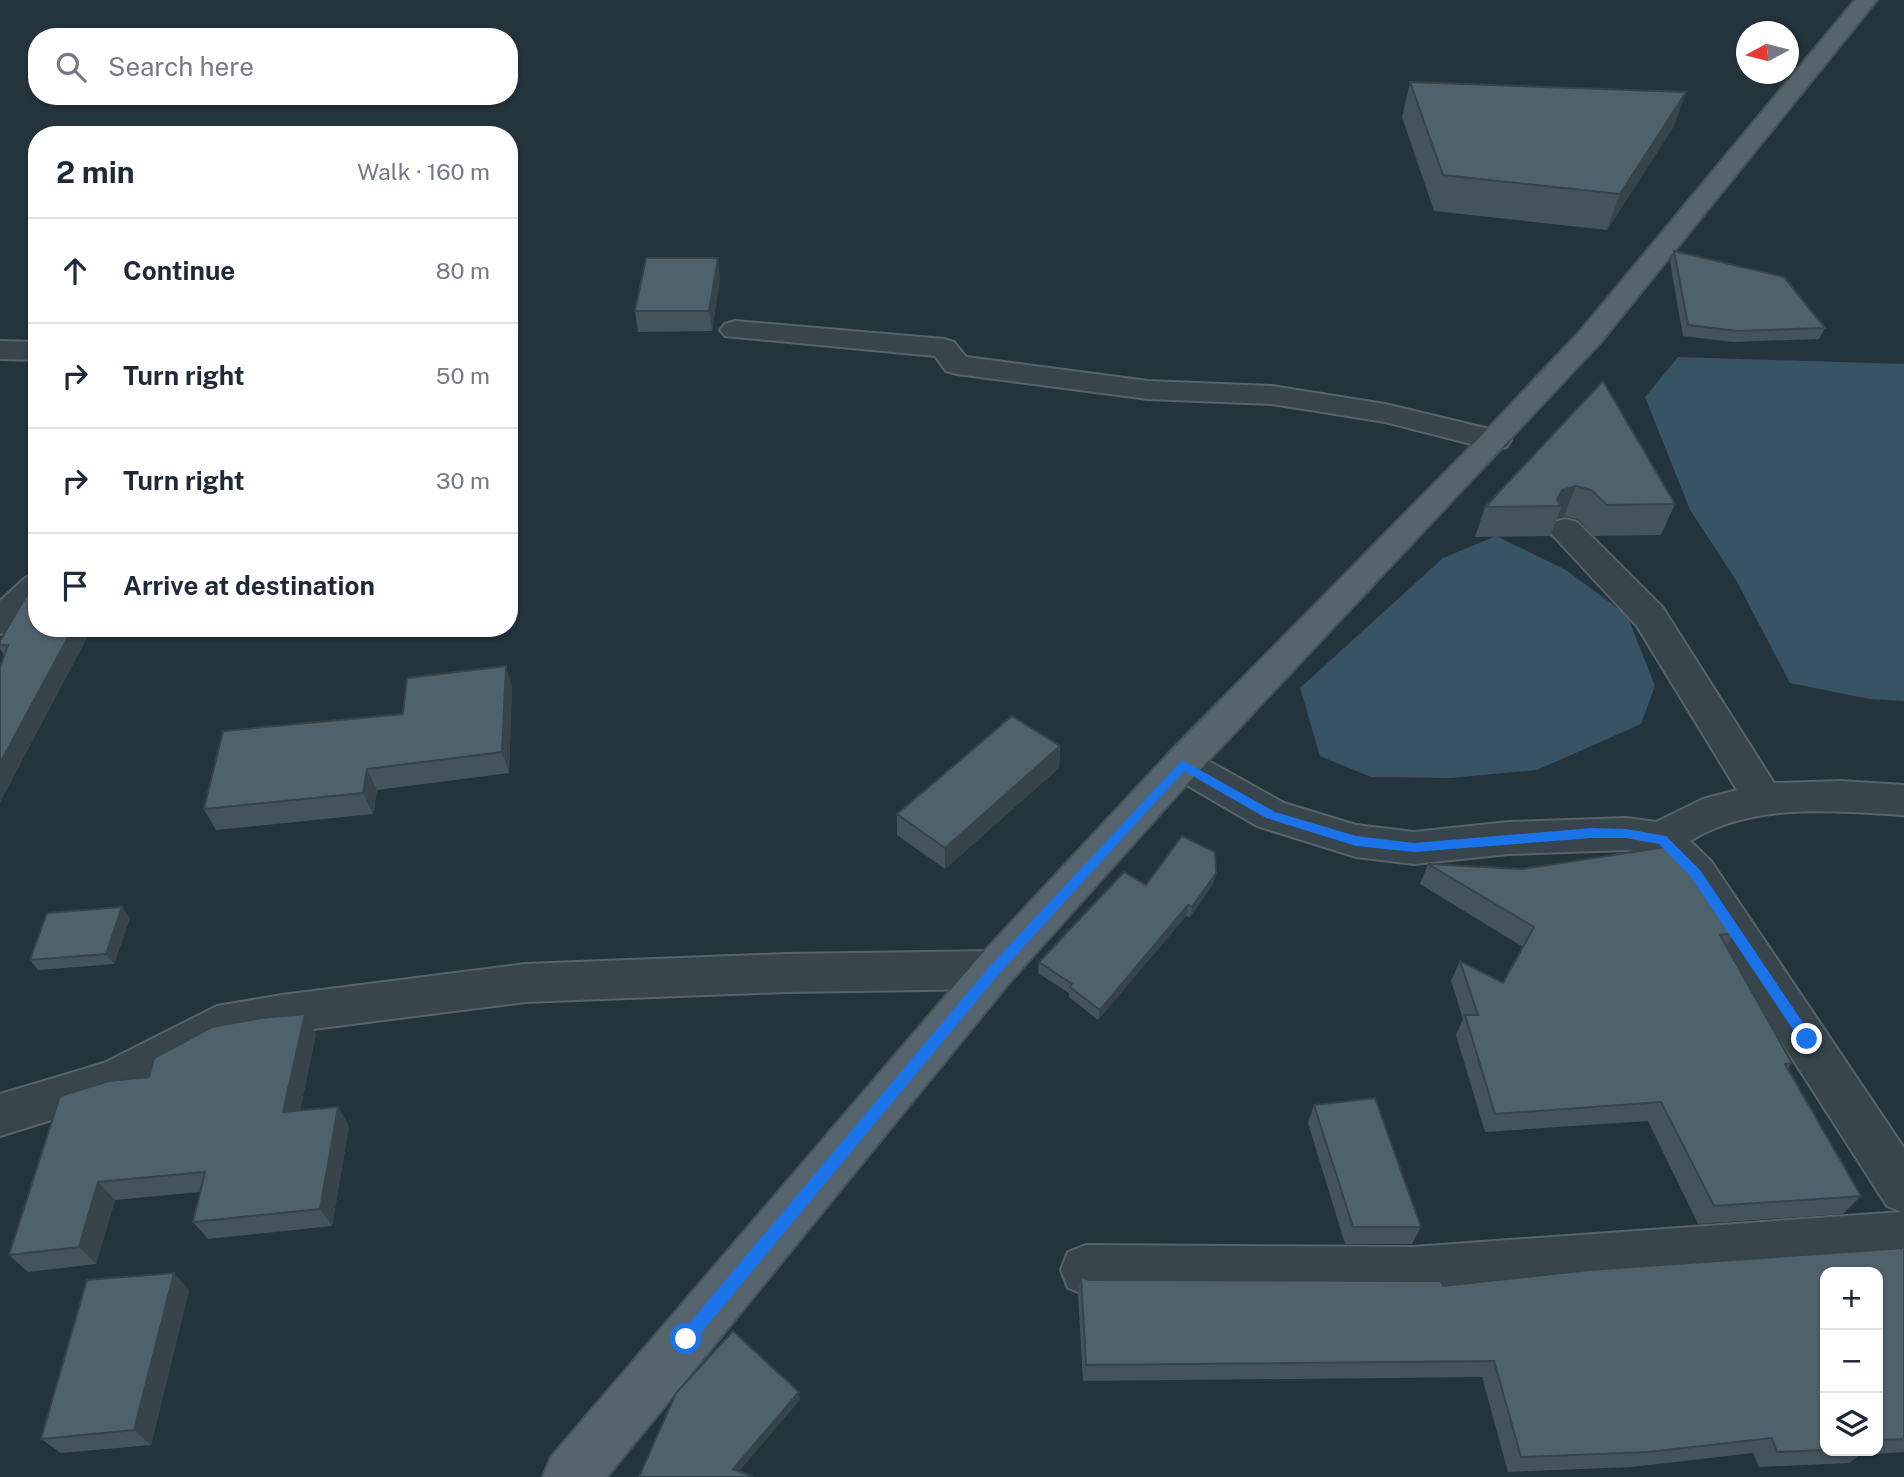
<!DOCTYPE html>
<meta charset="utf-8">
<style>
body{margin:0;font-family:"Public Sans",sans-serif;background:#f2f2f3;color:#1f2937}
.controls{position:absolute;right:21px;bottom:21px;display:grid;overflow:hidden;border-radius:14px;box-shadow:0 2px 5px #0004}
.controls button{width:63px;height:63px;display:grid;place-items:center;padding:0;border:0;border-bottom:2px solid #e0e1e3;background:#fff;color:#1f2937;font:35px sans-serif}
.compass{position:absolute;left:1736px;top:21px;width:63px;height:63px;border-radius:50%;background:#fff;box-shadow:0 2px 5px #0004;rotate:263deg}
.stop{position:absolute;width:21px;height:21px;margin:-16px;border:5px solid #1a73e8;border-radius:50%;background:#fff}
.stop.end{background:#1a73e8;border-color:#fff;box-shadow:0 2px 7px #0008}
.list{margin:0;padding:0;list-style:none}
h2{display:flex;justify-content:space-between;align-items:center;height:91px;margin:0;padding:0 28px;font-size:30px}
h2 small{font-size:23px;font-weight:400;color:#747a83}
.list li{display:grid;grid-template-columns:46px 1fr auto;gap:21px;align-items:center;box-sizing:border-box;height:105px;padding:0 28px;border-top:2px solid #e0e1e3}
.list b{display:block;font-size:26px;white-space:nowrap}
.list em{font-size:23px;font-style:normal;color:#747a83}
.icon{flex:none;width:38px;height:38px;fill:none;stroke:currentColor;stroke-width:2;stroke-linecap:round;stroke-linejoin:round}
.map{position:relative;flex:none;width:1904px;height:1477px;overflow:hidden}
.search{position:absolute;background:#fff;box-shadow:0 2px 5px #0004;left:28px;top:28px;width:490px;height:77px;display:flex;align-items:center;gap:18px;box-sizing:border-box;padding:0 24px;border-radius:28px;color:#747a83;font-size:26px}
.panel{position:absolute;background:#fff;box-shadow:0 2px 5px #0004;left:28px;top:126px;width:490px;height:511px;border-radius:28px}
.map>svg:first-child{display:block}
</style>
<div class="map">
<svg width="1904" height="1477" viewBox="0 0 1904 1477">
<rect width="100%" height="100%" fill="#24343d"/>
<g fill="#375364">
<polygon points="1678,357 1904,364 1904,701 1869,699 1790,683 1736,580 1690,510 1645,397"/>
<polygon points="1496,536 1566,570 1627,615 1655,686 1641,724 1537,770 1450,778 1371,777 1320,756 1300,688 1443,558"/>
</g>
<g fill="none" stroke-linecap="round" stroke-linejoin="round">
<defs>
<g id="minor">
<polygon points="735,321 944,339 954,342 966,357 1148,381 1272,386 1385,404 1506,433 1511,440 1506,447 1495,450 1385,422 1272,404 1148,399 957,374 946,371 935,356 725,336 720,330 725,324"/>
<polygon points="0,341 37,342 37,360 0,359"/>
<path d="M1565 519 1577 522 1663 608 1774 783 1841 781 1904 785V815C1834 811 1753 802 1690 841L1711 861 1904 1148V1260L1412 1297 1086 1295 1068 1288 1061 1270 1068 1252 1086 1245 1412 1247 1902 1212 1887 1206 1681 885 1651 853 1626 850 1508 854 1414 864 1356 857 1257 826 1168 774 1162 764 1168 754 1182 749 1196 754 1284 803 1356 825 1414 832 1508 822 1626 818 1656 822 1703 799 1737 790 1637 626 1548 530 1553 522Z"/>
<polygon points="37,574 37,607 13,631 0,634 0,601 25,578"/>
<polygon points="994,951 1009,957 1016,970 1009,983 994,989 786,992 525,1002 282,1033 225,1044 131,1095 0,1136 0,1094 104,1063 217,1006 282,995 525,964 786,954"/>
</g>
<polygon id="primary" points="1855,0 1877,0 1601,342 1196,774 1009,983 607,1477 543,1477 551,1457 979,957 1168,754 1484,433 1581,330"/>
</defs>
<use href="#minor" stroke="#56636b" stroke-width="4"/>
<use href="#primary" stroke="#445159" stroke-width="4"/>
<use href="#minor" fill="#38454d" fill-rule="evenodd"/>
<use href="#primary" fill="#56646d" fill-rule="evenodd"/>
</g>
<g fill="#44535c" fill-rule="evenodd">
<polygon points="1410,82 1674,126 1607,230 1434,211 1402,117"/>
<polygon points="1674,251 1825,328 1819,339 1733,342 1683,336 1670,262"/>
<polygon points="720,278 712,331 638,332 635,311"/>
<polygon points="1603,381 1675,504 1661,535 1594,536 1579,520 1564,516 1557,519 1550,536 1475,537 1485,507"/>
<polygon points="37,628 92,628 0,802 0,667 4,655 0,649 0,641"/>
<polygon points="512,687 509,773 377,790 373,814 216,830 204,809 403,714"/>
<polygon points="1060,746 1059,768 945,869 897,835 897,814"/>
<polygon points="1428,864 1735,933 1726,946 1792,1063 1788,1068 1861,1196 1843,1214 1698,1224 1648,1121 1485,1132 1456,1035 1463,1019 1451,981 1460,961 1503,983 1523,947 1420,884"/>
<polygon points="1216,873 1213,884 1190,917 1186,916 1098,1020 1069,997 1069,993 1038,973 1039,962 1146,885"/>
<polygon points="130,918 114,964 38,970 30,960"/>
<polygon points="316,1034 300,1110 349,1126 332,1226 208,1239 193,1222 200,1192 115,1200 96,1264 28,1272 9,1255 149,1077"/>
<polygon points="1314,1105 1421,1227 1412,1244 1345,1244 1308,1123"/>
<path d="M1904 1248V1452L1860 1455 1849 1463 1759 1467 1753 1453 1632 1467 1508 1472 1482 1377 1083 1381 1078 1295 1081 1277 1089 1280 1443 1286ZM1825 1272H1878V1451H1825Z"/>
<polygon points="189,1290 151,1445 61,1453 41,1439"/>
</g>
<g fill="#37444b">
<polygon points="1686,92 1674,126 1607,230 1620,194"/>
<polygon points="718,258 720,278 712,331 709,311"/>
<polygon points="1576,486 1564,516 1557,519 1562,506 1557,500 1562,490"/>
<polygon points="73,628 92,628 0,802 0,763"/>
<polygon points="506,666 512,687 509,773 502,752"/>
<polygon points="1060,746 1059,768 945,869 945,848"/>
<polygon points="367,769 377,790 373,814 363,793"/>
<polygon points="1216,873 1213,884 1190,917 1192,907"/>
<polygon points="1188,905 1186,916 1098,1020 1100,1010"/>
<polygon points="122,907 130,918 114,964 106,954"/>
<polygon points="305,1014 316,1034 296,1130 283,1112"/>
<polygon points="338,1107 349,1126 332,1226 320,1209"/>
<polygon points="98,1182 115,1200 96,1264 79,1247"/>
<polygon points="174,1273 189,1290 151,1445 134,1430"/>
<polygon points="799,1392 800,1400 735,1476 733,1469"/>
</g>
<g fill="#4f616b" stroke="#37444b" stroke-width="2">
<polygon points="1410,82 1686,92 1620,194 1443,175"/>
<polygon points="1674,251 1784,277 1825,328 1738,331 1688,325"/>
<polygon points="646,258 718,258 709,311 635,311"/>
<polygon points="1603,381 1675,504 1607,505 1591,490 1576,486 1562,490 1557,500 1562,506 1485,507"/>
<polygon points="36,579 37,628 73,628 0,763 0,667 8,645 0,645 0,641"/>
<polygon points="506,666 502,752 367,769 363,793 204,809 223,731 403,714 407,678"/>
<polygon points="1012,716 1060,746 945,848 897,814"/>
<polygon points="1182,836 1215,852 1216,873 1192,907 1188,905 1100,1010 1070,987 1072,984 1039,962 1124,872 1146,885"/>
<polygon points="1672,846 1691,866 1735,933 1720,935 1792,1063 1785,1064 1861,1196 1714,1206 1661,1102 1495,1114 1465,1015 1478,1015 1460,961 1503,983 1534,927 1428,864 1522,869"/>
<polygon points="122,907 106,954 30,960 47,913"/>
<polygon points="305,1014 283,1112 338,1107 320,1209 193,1222 205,1172 98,1182 79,1247 9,1255 60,1096 109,1081 149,1077 154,1058 212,1027 261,1018"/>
<polygon points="1375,1098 1421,1227 1353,1227 1314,1105"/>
<polygon points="1904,1248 1904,1439 1878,1440 1878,1272 1825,1272 1825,1450 1777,1452 1772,1438 1648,1452 1521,1457 1494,1361 1086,1365 1081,1277 1089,1280 1441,1281 1443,1286 1589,1270"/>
<polygon points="174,1273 134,1430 41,1439 87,1280"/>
<polygon points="733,1331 799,1392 733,1469 754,1477 639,1477 676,1393"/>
</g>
<polygon fill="#1a73e8" points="1182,760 1275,812 1356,836 1414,843 1592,828 1626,829 1666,836 1700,870 1814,1039 1807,1045 1802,1043 1691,877 1659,844 1626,838 1592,838 1414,852 1356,846 1266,818 1184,771 999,974 691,1345 680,1345 680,1334 990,966"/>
</svg>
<div class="controls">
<button>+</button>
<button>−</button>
<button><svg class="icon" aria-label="layers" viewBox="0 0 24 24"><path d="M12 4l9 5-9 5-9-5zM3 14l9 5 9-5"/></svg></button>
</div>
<svg class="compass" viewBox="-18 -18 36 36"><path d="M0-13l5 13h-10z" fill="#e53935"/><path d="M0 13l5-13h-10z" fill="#747a83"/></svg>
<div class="stop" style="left:686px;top:1339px"></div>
<div class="stop end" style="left:1807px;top:1039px"></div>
<div class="search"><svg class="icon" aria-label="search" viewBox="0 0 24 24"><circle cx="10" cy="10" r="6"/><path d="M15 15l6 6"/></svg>Search here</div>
<section class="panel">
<h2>2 min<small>Walk · 160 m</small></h2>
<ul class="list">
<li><svg class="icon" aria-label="ahead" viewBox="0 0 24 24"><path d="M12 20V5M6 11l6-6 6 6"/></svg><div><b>Continue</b></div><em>80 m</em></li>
<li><svg class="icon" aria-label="right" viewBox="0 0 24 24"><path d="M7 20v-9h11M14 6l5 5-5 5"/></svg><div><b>Turn right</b></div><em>50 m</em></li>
<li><svg class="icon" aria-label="right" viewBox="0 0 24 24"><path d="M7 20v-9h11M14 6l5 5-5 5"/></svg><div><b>Turn right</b></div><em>30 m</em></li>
<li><svg class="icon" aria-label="arrive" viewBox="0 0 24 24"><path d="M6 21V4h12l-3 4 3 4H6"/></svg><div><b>Arrive at destination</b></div></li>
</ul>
</section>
</div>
